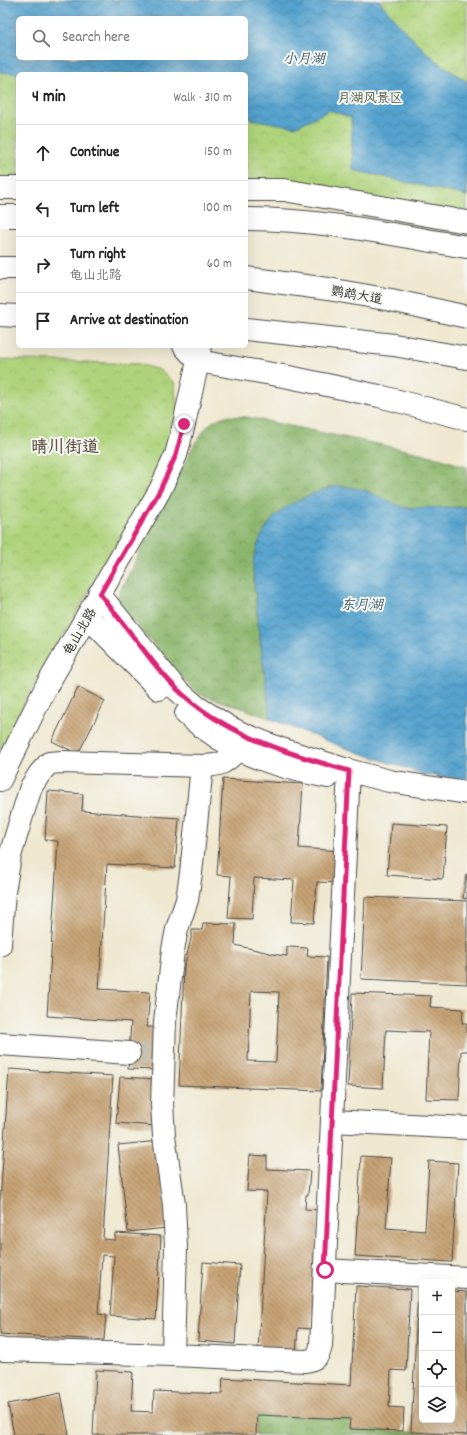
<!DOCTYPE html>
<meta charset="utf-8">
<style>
body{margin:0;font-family:Dekko,"LXGW WenKai TC",sans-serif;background:#f6f6f6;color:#222}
.controls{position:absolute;right:12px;bottom:12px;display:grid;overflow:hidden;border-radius:6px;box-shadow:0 4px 16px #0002}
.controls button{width:36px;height:36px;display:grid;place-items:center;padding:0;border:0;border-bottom:1px solid #e0e0e0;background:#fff;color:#222;font:20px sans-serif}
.stop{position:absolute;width:12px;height:12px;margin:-9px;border:3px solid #db2777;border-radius:50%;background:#fff}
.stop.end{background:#db2777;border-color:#fff;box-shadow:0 1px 4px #0008}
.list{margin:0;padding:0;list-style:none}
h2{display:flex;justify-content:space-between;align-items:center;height:52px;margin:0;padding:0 16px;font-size:17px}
h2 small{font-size:13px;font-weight:400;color:#767676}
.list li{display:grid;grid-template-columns:26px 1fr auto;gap:12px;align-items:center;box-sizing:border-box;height:56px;padding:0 16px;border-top:1px solid #e0e0e0}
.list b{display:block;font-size:15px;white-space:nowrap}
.list p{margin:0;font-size:13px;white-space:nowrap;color:#767676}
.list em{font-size:13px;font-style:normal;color:#767676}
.icon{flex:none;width:22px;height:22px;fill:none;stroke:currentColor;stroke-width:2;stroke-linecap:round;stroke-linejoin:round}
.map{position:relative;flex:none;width:467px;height:1435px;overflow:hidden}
.search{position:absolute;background:#fff;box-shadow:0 4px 16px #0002;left:16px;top:16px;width:232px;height:44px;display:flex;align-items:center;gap:10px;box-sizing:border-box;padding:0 14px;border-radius:6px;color:#767676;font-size:15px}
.panel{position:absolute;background:#fff;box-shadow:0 4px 16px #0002;left:16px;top:72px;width:232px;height:276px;border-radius:6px}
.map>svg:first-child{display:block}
</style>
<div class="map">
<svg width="467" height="1435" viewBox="0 0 467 1435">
<defs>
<pattern id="forest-crowns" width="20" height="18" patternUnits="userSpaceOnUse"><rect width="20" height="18" fill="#8bb56c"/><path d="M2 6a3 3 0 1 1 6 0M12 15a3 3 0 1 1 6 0" fill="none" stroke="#729359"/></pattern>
<pattern id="park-crowns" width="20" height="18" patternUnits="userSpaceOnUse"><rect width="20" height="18" fill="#afd37c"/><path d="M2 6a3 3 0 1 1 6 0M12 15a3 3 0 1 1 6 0" fill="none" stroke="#97b56b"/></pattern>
<pattern id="water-waves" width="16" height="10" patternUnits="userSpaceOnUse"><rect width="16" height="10" fill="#54a2ce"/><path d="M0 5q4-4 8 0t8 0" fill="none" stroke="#4684a7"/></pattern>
<pattern id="building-back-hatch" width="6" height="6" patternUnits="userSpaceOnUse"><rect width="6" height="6" fill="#c6a274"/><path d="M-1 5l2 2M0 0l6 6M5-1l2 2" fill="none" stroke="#a1845f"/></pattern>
</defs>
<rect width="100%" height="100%" fill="#f6f6f2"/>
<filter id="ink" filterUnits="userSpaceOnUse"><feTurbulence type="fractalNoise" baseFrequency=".025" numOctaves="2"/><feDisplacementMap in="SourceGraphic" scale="8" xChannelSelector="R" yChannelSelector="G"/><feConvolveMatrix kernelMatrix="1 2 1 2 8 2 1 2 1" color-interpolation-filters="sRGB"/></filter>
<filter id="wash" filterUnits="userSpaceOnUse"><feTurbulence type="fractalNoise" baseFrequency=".012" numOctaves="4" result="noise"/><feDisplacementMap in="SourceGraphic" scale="16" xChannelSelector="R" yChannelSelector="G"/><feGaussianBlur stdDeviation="0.9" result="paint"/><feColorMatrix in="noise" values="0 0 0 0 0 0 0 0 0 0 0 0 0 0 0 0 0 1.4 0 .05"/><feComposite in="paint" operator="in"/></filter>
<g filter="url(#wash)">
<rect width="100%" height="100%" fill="#efe7cf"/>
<g fill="url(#forest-crowns)" stroke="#5b704c">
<path d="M225 416 247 417 425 454 467 467V507L405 508 347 486 328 487 253 570 258 627 271 719 242 708 199 694 190 686 115 601 194 445C204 431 207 422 225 416Z"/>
<polygon points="257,1415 350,1419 350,1429 467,1435 256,1435"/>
</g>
<g fill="url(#park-crowns)" stroke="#6d7f54" fill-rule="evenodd">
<path d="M0 0H467V212L246 182V74H18V180H0ZM18 18H246V58H18Z"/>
<polygon points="0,359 139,364 159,370 174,382 179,419 164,463 31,690 0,752"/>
</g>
<g fill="url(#water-waves)" stroke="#40667c" fill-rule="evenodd">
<path d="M0 0H379C402 30 434 63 467 81V196L353 170 351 118 330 110 295 127 246 118V74H18L0 72ZM18 18H246V58H18Z"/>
<path d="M338 486 361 489 405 508 467 507V780L426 775 345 748 271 719C265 680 260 641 256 601 255 585 250 566 256 550 260 536 269 521 280 512 291 502 324 488 338 486Z"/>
</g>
<g id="blocks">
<g fill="url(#building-back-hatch)" fill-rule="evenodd">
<polygon points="78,687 105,701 78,754 52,741"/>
<polygon points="223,779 303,784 299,848 341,851 339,883 317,882 314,923 291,922 294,880 254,878 252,919 228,918 231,876 217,875"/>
<polygon points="48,791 83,794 82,811 179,818 175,868 107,864 99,989 150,992 147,1027 159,1027 156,1070 128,1069 131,1022 47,1016 58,841 45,840"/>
<polygon points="391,823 447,827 443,879 387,875"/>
<polygon points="466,874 467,874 467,899 463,898"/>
<polygon points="365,897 467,901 467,984 361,979"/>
<path d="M203 923 236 924 235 945 278 955 287 956V947L308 948 307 956 327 957 321 1091 179 1085 184 967 192 934V930H202ZM251 991 279 992 276 1062 248 1061Z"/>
<polygon points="352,993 431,996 430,1007 463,1009 462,1023 467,1023 467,1051 461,1051 459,1100 426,1099 429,1032 386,1030 383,1088 348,1086"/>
<polygon points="9,1069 113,1076 103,1239 115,1240 115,1233 161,1236 156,1319 110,1316 114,1256 102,1255 98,1314 106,1315 104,1340 0,1334 0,1203"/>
<polygon points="120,1077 159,1079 156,1126 116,1123"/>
<polygon points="159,1141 167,1228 128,1232 118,1145"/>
<polygon points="250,1155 267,1156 267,1169 310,1171 308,1195 306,1195 305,1209 319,1210 312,1329 298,1328 296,1353 258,1351 267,1192 247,1191"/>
<polygon points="361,1156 391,1158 386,1228 425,1231 429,1161 458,1163 452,1262 355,1256"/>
<polygon points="203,1262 240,1265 235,1344 198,1341"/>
<polygon points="356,1286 410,1289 406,1371 391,1370 389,1407 404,1408 403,1431 349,1429 350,1419 257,1415 256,1435 93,1435 96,1370 133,1372 131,1411 153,1412 154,1391 222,1394 223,1378 351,1385"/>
<polygon points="418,1289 422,1289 422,1420 452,1420 452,1291 467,1292 467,1435 411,1432"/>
<polygon points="61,1393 69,1435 14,1435 8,1404"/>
</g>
</g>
</g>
<g filter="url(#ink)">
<use href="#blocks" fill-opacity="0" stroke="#484744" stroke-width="1"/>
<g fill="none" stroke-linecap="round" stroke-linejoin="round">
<polyline stroke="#c8c1ae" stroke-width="22" stroke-dasharray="22 11" stroke-linecap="butt" points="129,1053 157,1055"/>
<defs>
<g id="minor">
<polyline points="184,346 198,361 289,377 379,396 467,419"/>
<polyline points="99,594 176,689 197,707 229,727 243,734 278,748 344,769 389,781 467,793"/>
<polyline points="87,616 159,689"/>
<path d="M186 714C229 752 272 766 328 777"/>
<path d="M202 766 191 873 187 900 177 929 173 950 165 1022 162 1104 164 1136 174 1205 176 1247 173 1355 305 1361C316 1360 319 1355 321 1346L349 771"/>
<polyline points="0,780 46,687 160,490 176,455 184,424 198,361 200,346"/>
<path d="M0 945 4 892 10 856 21 819 31 787 40 773 49 763 62 762 202 766C222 765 223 764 238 750"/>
<polyline points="0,1044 129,1053"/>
<polyline points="332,1121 467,1128"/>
<polyline points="325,1270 467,1278"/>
<polyline points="0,1349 4,1350 173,1355"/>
</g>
<g id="major">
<polyline points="0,188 18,188"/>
<polyline points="246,190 284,190 467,222"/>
<polyline points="0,268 18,268"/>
<polyline points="246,278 328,289 391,300 467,317"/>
<polyline points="0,315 18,316"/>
<polyline points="246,329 394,345 467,358"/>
</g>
<g id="highway">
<polyline points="0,216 18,216"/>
<path d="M246 219C321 219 394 235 467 247"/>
</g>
</defs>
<use href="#minor" stroke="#484744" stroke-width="24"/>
<use href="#major" stroke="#484744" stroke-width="24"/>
<use href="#highway" stroke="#484744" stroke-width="24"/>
<use href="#minor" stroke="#fff" stroke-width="22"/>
<use href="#major" stroke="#fff" stroke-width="22"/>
<use href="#highway" stroke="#fff" stroke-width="22"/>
</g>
</g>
<g fill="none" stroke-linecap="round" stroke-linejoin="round" filter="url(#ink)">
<path stroke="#db2777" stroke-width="5" d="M184 424 176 455 160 490 100 594C113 611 126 627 139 644 151 659 162 675 176 688 222 734 289 754 349 771L325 1270"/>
</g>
<g text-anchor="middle" stroke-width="4" stroke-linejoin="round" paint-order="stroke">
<g font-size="13" fill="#4c553f" stroke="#f6f6f2">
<text x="370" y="102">月湖风景区</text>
</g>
<g font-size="13" fill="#2b2b2b" stroke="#f6f6f2">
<text transform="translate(357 294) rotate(10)" y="5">鹦鹉大道</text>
<text transform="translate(79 631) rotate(-60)" y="5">龟山北路</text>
</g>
<g font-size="14" font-style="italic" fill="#3b5b6c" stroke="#f6f6f2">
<text x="304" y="63">小月湖</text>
<text x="362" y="609">东月湖</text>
</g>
<g font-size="17" font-weight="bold" fill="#615545" stroke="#f6f6f2">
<text x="65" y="452">晴川街道</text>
</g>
</g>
</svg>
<div class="controls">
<button>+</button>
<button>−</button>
<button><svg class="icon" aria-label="locate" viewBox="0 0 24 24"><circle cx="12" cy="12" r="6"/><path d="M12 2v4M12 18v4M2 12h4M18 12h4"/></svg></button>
<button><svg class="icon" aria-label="layers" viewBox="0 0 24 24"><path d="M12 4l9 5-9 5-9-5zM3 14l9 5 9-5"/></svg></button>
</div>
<div class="stop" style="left:325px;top:1270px"></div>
<div class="stop end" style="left:184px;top:424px"></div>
<div class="search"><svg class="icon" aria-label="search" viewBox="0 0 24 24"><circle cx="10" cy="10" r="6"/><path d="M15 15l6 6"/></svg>Search here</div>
<section class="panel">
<h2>4 min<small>Walk · 310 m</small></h2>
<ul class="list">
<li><svg class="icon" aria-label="ahead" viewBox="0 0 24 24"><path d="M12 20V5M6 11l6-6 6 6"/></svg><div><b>Continue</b></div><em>150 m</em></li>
<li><svg class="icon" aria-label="left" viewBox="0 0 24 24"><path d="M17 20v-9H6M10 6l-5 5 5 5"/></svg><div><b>Turn left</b></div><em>100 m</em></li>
<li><svg class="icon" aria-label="right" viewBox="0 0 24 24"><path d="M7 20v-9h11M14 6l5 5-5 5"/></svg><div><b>Turn right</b><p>龟山北路</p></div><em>60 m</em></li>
<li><svg class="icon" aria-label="arrive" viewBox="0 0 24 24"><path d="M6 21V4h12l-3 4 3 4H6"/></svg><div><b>Arrive at destination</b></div></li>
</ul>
</section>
</div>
